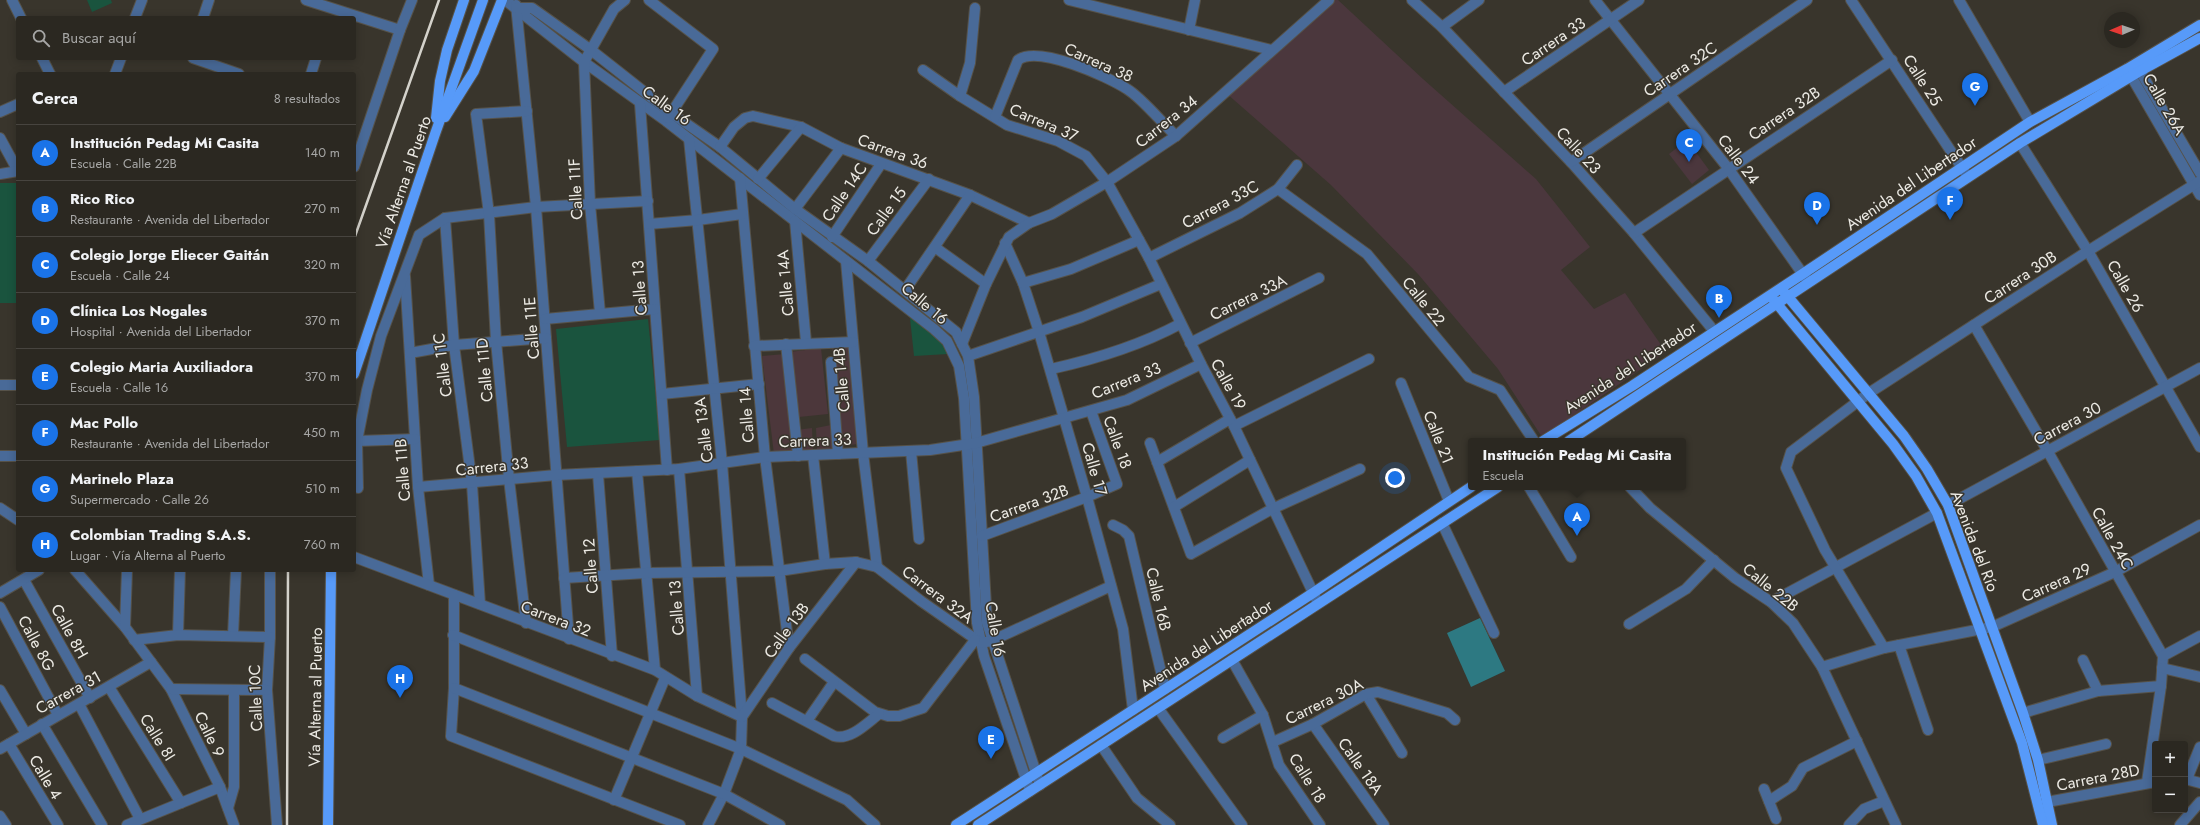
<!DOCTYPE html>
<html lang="es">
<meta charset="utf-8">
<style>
body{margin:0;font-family:Jost,sans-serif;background:#37342e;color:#f1f3f6}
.controls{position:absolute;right:12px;bottom:12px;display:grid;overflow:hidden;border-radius:4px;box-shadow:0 2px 10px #0003}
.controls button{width:36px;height:36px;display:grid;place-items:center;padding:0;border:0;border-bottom:1px solid #47443f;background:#2b2821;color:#f1f3f6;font:20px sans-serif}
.compass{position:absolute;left:2104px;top:12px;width:36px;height:36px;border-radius:50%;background:#2b2821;box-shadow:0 2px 10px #0003;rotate:268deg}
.you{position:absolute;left:1395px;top:478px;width:14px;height:14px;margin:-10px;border:3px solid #fff;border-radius:50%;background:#1a73e8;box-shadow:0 0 0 6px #1a73e833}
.badge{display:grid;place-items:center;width:26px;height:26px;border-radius:50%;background:#1a73e8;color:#fff;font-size:13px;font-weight:700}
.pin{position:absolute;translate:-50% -33px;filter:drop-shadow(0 1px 2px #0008)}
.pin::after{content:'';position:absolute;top:21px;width:14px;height:12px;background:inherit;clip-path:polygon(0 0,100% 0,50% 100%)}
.popup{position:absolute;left:1468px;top:438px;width:218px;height:52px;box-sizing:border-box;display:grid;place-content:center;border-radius:4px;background:#2b2821;filter:drop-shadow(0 1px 3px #0005);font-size:13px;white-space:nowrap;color:#a6a6a5}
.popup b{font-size:15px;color:#f1f3f6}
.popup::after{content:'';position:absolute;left:50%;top:100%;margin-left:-8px;border:8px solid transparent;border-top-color:#2b2821}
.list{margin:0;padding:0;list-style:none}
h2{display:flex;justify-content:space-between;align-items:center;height:52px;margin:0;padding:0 16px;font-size:17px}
h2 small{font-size:13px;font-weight:400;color:#a6a6a5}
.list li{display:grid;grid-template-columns:26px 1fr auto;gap:12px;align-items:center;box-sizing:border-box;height:56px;padding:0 16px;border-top:1px solid #47443f}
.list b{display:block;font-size:15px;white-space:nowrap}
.list p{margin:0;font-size:13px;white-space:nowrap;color:#a6a6a5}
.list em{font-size:13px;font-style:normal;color:#a6a6a5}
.icon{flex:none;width:22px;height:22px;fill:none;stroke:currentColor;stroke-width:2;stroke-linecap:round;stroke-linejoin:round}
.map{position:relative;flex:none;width:2200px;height:825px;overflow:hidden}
.search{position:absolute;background:#2b2821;box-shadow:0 2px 10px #0003;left:16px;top:16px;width:340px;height:44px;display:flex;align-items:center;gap:10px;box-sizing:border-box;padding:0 14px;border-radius:4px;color:#a6a6a5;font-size:15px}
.panel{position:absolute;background:#2b2821;box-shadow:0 2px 10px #0003;left:16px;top:72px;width:340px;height:500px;border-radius:4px}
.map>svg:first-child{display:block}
</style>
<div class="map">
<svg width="2200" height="825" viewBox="0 0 2200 825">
<rect width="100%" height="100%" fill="#39352c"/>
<g fill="#4c373b">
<polygon points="849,347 858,444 840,446 832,349"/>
<polygon points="821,348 828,414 799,417 790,352"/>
<polygon points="785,354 795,453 774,454 762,356"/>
<polygon points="831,425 834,448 817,450 816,428"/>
<polygon points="812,428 813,450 800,451 796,430"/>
</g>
<g fill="#4b373d">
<polygon points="1333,0 1338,0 1423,79 1536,179 1590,247 1561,270 1594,309 1625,293 1666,352 1542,437 1498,369 1418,274 1331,185 1226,93"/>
<polygon points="1687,140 1709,170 1692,184 1669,154"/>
</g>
<g fill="#1a543e">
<polygon points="87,0 111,0 112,3 92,12"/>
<rect x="0" y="183" width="18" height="120"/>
<path d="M910 318C926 320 942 341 948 354L914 356Z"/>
<polygon points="648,319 660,440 567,447 556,329"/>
</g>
<polygon fill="#2d7982" points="1480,618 1505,671 1471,687 1447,633"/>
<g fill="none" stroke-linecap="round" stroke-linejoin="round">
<defs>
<g id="minor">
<polyline points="12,0 21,18"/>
<polyline points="306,0 400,30"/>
<polyline points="505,0 584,62 666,121 934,329 947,341 959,366 964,398 977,623 984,656 1030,791"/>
<polyline points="649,0 713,49 668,118"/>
<polyline points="1069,0 1271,50"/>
<polyline points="1412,0 1442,27 1571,162 1634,233 1714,331"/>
<polyline points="1595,0 1728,168 1807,280"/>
<polyline points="1851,0 1968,177"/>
<polyline points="1959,0 2030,122"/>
<polyline points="516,5 536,207 569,639"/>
<polyline points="516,8 532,8 591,50 671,113 720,147 795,209 868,261 956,332 968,356 974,397 987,623 1040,785"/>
<polyline points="135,18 142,0"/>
<polyline points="203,18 209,0"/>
<polyline points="1442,27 1479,0"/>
<polyline points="1189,30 1195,0"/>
<polyline points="42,58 50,74"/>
<polyline points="193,58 239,74"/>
<polyline points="2135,66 2140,71 2200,173"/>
<polyline points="2127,69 2200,195"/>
<polyline points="923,70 960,96 1007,125 1058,141 1086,156 1107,182 1149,258 1201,364 1234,426 1318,603"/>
<polyline points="115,74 121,58"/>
<polyline points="311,74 316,58"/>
<polyline points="1504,92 1639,0"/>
<polyline points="960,96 970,63 975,8"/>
<polyline points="640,104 667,470"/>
<polyline points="0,112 18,104"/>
<path d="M995 117 1018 60C1038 45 1107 76 1127 89 1142 98 1162 123 1176 136"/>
<polyline points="0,138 18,171"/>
<polyline points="689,139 722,463 742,717 741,749 724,794 708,825"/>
<polyline points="2020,143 2088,251 2200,447"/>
<polyline points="720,147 734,127 745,118 753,116 801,127 841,148 970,195 1029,223"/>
<polyline points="1571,162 1807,0"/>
<polyline points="354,167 400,30 412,0"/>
<polyline points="0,174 18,171"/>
<polyline points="740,178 765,457 789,648"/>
<polyline points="758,179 801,127"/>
<polyline points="1278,189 1367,254 1469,377 1500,390 1534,441"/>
<polyline points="795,209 841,148"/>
<polyline points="445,218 454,345 472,484 480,604"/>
<polyline points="795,221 806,342"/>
<polyline points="649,224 698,220 742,214"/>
<polyline points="1634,233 1892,60"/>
<polyline points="832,237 881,164"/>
<polyline points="1005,243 1023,283 1039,332 1087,497 1123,629 1133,710"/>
<polyline points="936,248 986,284"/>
<polyline points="1149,258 1240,213 1278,189 1297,165"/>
<polyline points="846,261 863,453 877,567"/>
<polyline points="868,261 929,179"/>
<polyline points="405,276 418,487 429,585"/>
<polyline points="1023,283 1071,269 1139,240"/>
<polyline points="905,290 970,195"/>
<polyline points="600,313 590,204 584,62 614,9 625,0"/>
<polyline points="545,319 655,309"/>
<polyline points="1974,325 2047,450 2163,656 2161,686 2147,782"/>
<polyline points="1190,343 1319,278"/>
<polyline points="786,344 798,456"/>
<polyline points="962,344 986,284 1009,237 1029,223 1052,214 1107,182 1176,136 1329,0"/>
<polyline points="754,346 853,342"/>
<polyline points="410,353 454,345 546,338"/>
<polyline points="968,356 1082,317 1161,284"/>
<polyline points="831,362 838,454"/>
<path d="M1051 369C1096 359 1139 346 1180 324"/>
<polyline points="1401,383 1449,501"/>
<polyline points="0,385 18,385"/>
<polyline points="662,394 759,384"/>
<polyline points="1234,426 1369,359"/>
<polyline points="357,441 415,439"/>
<polyline points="1150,443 1191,554 1272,509 1360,469"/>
<polyline points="911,451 919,539"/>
<polyline points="813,455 825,564"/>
<polyline points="0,456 18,456"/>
<polyline points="1157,462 1230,419"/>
<polyline points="679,469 697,696"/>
<polyline points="637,471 655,670"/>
<polyline points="598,474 612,656"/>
<polyline points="418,487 556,475 679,469 765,457 930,450 976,443 1127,400 1201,364"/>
<polyline points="1529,487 1571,557"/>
<polyline points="1630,487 1650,508 1735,578 1771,602 1793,623 1822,667 1896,825"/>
<polyline points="358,488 357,441 367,390 381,336 419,235 445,218 536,207 648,201"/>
<polyline points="1948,505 2200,368"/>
<polyline points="1174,507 1250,460"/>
<polyline points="0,508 18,520"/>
<polyline points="1442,523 1494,633"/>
<polyline points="1113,525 1123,530 1129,536 1165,689"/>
<polyline points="982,536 1087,497 1117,484 1091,411"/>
<polyline points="354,557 655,670 697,696 742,717"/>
<polyline points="75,570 125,627 171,689 220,787 234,825"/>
<polyline points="270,570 270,637 267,690 277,825"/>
<polyline points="564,578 646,573 779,571 825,564 856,562 877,567 921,601 981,643 991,641 1111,586"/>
<polyline points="24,580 90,698"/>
<polyline points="0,593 39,570"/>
<polyline points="454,595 454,688 451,736 680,825"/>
<polyline points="1771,602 1937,513"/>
<polyline points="0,607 58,715"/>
<polyline points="526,623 509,479 496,341 489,214 476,114 527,111"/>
<polyline points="1629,624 1686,589 1714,560"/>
<polyline points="125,627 127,570"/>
<polyline points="178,635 180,570"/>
<polyline points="453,635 741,749 847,800 875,825"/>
<polyline points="233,636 236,570"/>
<polyline points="134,640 178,635 270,637"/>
<polyline points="1899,645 1928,730"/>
<polyline points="1884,648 1825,550 1786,468 1791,452 1869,393 2088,251 2200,181"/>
<polyline points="2163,656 2200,636"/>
<polyline points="805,659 875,712 888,716 899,716 923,708 975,640"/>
<polyline points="1232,660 1263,715 1279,765 1320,825"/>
<polyline points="2083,660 2098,691"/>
<polyline points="1822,667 1884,648 1992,627 2115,572 2200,525"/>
<polyline points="2162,668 2200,677"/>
<polyline points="109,687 181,803"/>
<polyline points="454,688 724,794 780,825"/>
<polyline points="171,689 267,690"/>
<polyline points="0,690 26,734"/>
<polyline points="1366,694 1402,753"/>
<path d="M772 703 834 736C850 741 867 723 879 714"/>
<polyline points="79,704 140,819"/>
<polyline points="1158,708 1242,825"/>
<polyline points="2023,713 2098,691 2161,686"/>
<polyline points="742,717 789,648 856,562"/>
<polyline points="807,721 834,682"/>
<polyline points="42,724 102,825"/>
<polyline points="1313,724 1384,825"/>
<polyline points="1223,738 1263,715"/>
<polyline points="1273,742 1313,724 1366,694 1378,692 1447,713 1455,720"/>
<polyline points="9,744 58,825"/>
<polyline points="1101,745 1137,798 1170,825"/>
<polyline points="0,749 151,662"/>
<polyline points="2038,760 2106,744"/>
<polyline points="2185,779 2200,783"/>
<polyline points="2187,779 2200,747"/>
<polyline points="1764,789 1776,819"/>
<polyline points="614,800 665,678"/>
<polyline points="1769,801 1792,786 1803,768 1857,741"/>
<polyline points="2047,802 2155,782"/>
<polyline points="228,808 234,787 234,691"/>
<polyline points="0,816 6,825"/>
<polyline points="127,825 220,787"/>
<polyline points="1849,825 1864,809 1884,801"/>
<polyline points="2180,825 2200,802"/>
</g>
<g id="major">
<polyline points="445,117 474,71 502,0"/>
<polyline points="436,118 440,81 447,50 464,0"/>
<polyline points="1784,292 1904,436 1927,469 1948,505 2023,713 2038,760 2052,825"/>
<polyline points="1773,299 1893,444 1916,476 1937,513 2022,743 2043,825"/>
<polyline points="354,374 435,134 483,0"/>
<polyline points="1543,441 1632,386 1804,273 2030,122 2127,69 2200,25"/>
<polyline points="1569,441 2020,143 2140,71 2200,38"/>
<polyline points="328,825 331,570"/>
<polyline points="956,825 1313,593 1471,487"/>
<polyline points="978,825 1498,487"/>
</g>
</defs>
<use href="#minor" stroke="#565249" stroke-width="12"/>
<use href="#major" stroke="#565249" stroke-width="12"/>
<use href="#minor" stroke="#496a98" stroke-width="10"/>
<use href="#major" stroke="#579af9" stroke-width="10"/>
<g stroke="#d4d2cb" stroke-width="2.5">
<polyline points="354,239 439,0"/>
<polyline points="287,825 288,570"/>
</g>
</g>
<g text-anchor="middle" stroke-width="3" stroke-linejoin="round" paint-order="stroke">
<g font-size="16" fill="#eceae4" stroke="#39352c">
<text transform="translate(1553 41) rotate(-34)" y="6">Carrera 33</text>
<text transform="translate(1099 62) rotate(24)" y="6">Carrera 38</text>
<text transform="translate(1680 69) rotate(-34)" y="6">Carrera 32C</text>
<text transform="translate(1923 80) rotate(57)" y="6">Calle 25</text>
<text transform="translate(2165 104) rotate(60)" y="6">Calle 26A</text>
<text transform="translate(667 105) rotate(36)" y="6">Calle 16</text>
<text transform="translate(1784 113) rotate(-34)" y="6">Carrera 32B</text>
<text transform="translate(1166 121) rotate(-38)" y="6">Carrera 34</text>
<text transform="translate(1044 122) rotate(23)" y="6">Carrera 37</text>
<text transform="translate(1579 150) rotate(47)" y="6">Calle 23</text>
<text transform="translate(893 151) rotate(20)" y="6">Carrera 36</text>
<text transform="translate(1739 159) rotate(53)" y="6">Calle 24</text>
<text transform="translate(403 182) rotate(-71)" y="6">Vía Alterna al Puerto</text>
<text transform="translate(1911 183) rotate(-34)" y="6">Avenida del Libertador</text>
<text transform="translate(575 189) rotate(-93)" y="6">Calle 11F</text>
<text transform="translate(844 192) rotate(-56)" y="6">Calle 14C</text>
<text transform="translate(1220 204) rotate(-28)" y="6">Carrera 33C</text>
<text transform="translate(886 211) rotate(-54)" y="6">Calle 15</text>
<text transform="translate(2020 277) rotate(-33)" y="6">Carrera 30B</text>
<text transform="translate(785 283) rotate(-95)" y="6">Calle 14A</text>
<text transform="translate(2126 286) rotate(60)" y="6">Calle 26</text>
<text transform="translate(639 288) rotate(-94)" y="6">Calle 13</text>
<text transform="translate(1248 297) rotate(-26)" y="6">Carrera 33A</text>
<text transform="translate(1424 301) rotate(51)" y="6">Calle 22</text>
<text transform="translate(925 303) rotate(40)" y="6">Calle 16</text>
<text transform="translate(531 328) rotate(-94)" y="6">Calle 11E</text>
<text transform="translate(442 365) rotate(-97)" y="6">Calle 11C</text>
<text transform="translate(1630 367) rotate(-33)" y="6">Avenida del Libertador</text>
<text transform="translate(484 370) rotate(-95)" y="6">Calle 11D</text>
<text transform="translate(841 380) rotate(-95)" y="6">Calle 14B</text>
<text transform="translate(1126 380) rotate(-22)" y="6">Carrera 33</text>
<text transform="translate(1229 384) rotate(61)" y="6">Calle 19</text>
<text transform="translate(746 415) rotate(-94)" y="6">Calle 14</text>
<text transform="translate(2067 423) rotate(-28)" y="6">Carrera 30</text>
<text transform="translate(703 430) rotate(-97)" y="6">Calle 13A</text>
<text transform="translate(1439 437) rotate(68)" y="6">Calle 21</text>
<text transform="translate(815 440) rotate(-2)" y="6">Carrera 33</text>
<text transform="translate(1118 442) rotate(70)" y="6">Calle 18</text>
<text transform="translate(492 466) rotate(-6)" y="6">Carrera 33</text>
<text transform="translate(1095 469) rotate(74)" y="6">Calle 17</text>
<text transform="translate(402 470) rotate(-94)" y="6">Calle 11B</text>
<text transform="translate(1029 503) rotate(-20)" y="6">Carrera 32B</text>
<text transform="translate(2113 538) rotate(61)" y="6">Calle 24C</text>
<text transform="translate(1975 541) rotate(69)" y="6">Avenida del Río</text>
<text transform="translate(590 566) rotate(-94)" y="6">Calle 12</text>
<text transform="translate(2056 582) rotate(-24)" y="6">Carrera 29</text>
<text transform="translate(1771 587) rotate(39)" y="6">Calle 22B</text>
<text transform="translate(938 594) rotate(37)" y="6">Carrera 32A</text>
<text transform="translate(1159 599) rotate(77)" y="6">Calle 16B</text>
<text transform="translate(676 608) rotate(-94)" y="6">Calle 13</text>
<text transform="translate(556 618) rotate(21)" y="6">Carrera 32</text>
<text transform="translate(996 629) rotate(80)" y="6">Calle 16</text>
<text transform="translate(786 630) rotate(-54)" y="6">Calle 13B</text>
<text transform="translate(70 631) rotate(61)" y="6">Calle 8H</text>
<text transform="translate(37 643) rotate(62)" y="6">Calle 8G</text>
<text transform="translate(1206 645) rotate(-33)" y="6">Avenida del Libertador</text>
<text transform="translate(68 692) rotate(-29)" y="6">Carrera 31</text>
<text transform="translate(315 697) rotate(-89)" y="6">Vía Alterna al Puerto</text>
<text transform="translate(255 698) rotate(-92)" y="6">Calle 10C</text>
<text transform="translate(1324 701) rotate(-26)" y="6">Carrera 30A</text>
<text transform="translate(210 734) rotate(64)" y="6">Calle 9</text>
<text transform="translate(158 737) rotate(58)" y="6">Calle 8I</text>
<text transform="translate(1361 766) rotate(55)" y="6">Calle 18A</text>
<text transform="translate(46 777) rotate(59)" y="6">Calle 4</text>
<text transform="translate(2098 777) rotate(-11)" y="6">Carrera 28D</text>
<text transform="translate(1308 778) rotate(58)" y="6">Calle 18</text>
</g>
</g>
</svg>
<div class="controls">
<button>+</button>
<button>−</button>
</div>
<svg class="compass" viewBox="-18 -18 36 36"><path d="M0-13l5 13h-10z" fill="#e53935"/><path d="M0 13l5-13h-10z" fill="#a6a6a5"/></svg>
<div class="you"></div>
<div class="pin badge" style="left:1577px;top:536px">A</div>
<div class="popup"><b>Institución Pedag Mi Casita</b>Escuela</div>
<div class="pin badge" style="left:1719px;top:318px">B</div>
<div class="pin badge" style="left:1689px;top:162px">C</div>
<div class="pin badge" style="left:1817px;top:225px">D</div>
<div class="pin badge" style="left:991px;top:759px">E</div>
<div class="pin badge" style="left:1950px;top:220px">F</div>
<div class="pin badge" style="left:1975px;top:106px">G</div>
<div class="pin badge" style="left:400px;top:698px">H</div>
<div class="search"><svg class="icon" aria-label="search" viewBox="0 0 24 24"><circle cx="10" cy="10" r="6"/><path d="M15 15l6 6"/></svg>Buscar aquí</div>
<section class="panel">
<h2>Cerca<small>8 resultados</small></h2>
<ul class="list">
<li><span class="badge">A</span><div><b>Institución Pedag Mi Casita</b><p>Escuela · Calle 22B</p></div><em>140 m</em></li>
<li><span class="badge">B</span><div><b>Rico Rico</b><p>Restaurante · Avenida del Libertador</p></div><em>270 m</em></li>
<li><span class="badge">C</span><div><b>Colegio Jorge Eliecer Gaitán</b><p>Escuela · Calle 24</p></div><em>320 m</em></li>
<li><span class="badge">D</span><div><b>Clínica Los Nogales</b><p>Hospital · Avenida del Libertador</p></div><em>370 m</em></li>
<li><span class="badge">E</span><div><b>Colegio Maria Auxiliadora</b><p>Escuela · Calle 16</p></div><em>370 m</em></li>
<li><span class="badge">F</span><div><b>Mac Pollo</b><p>Restaurante · Avenida del Libertador</p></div><em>450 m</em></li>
<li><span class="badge">G</span><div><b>Marinelo Plaza</b><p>Supermercado · Calle 26</p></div><em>510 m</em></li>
<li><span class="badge">H</span><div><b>Colombian Trading S.A.S.</b><p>Lugar · Vía Alterna al Puerto</p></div><em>760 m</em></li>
</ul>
</section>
</div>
